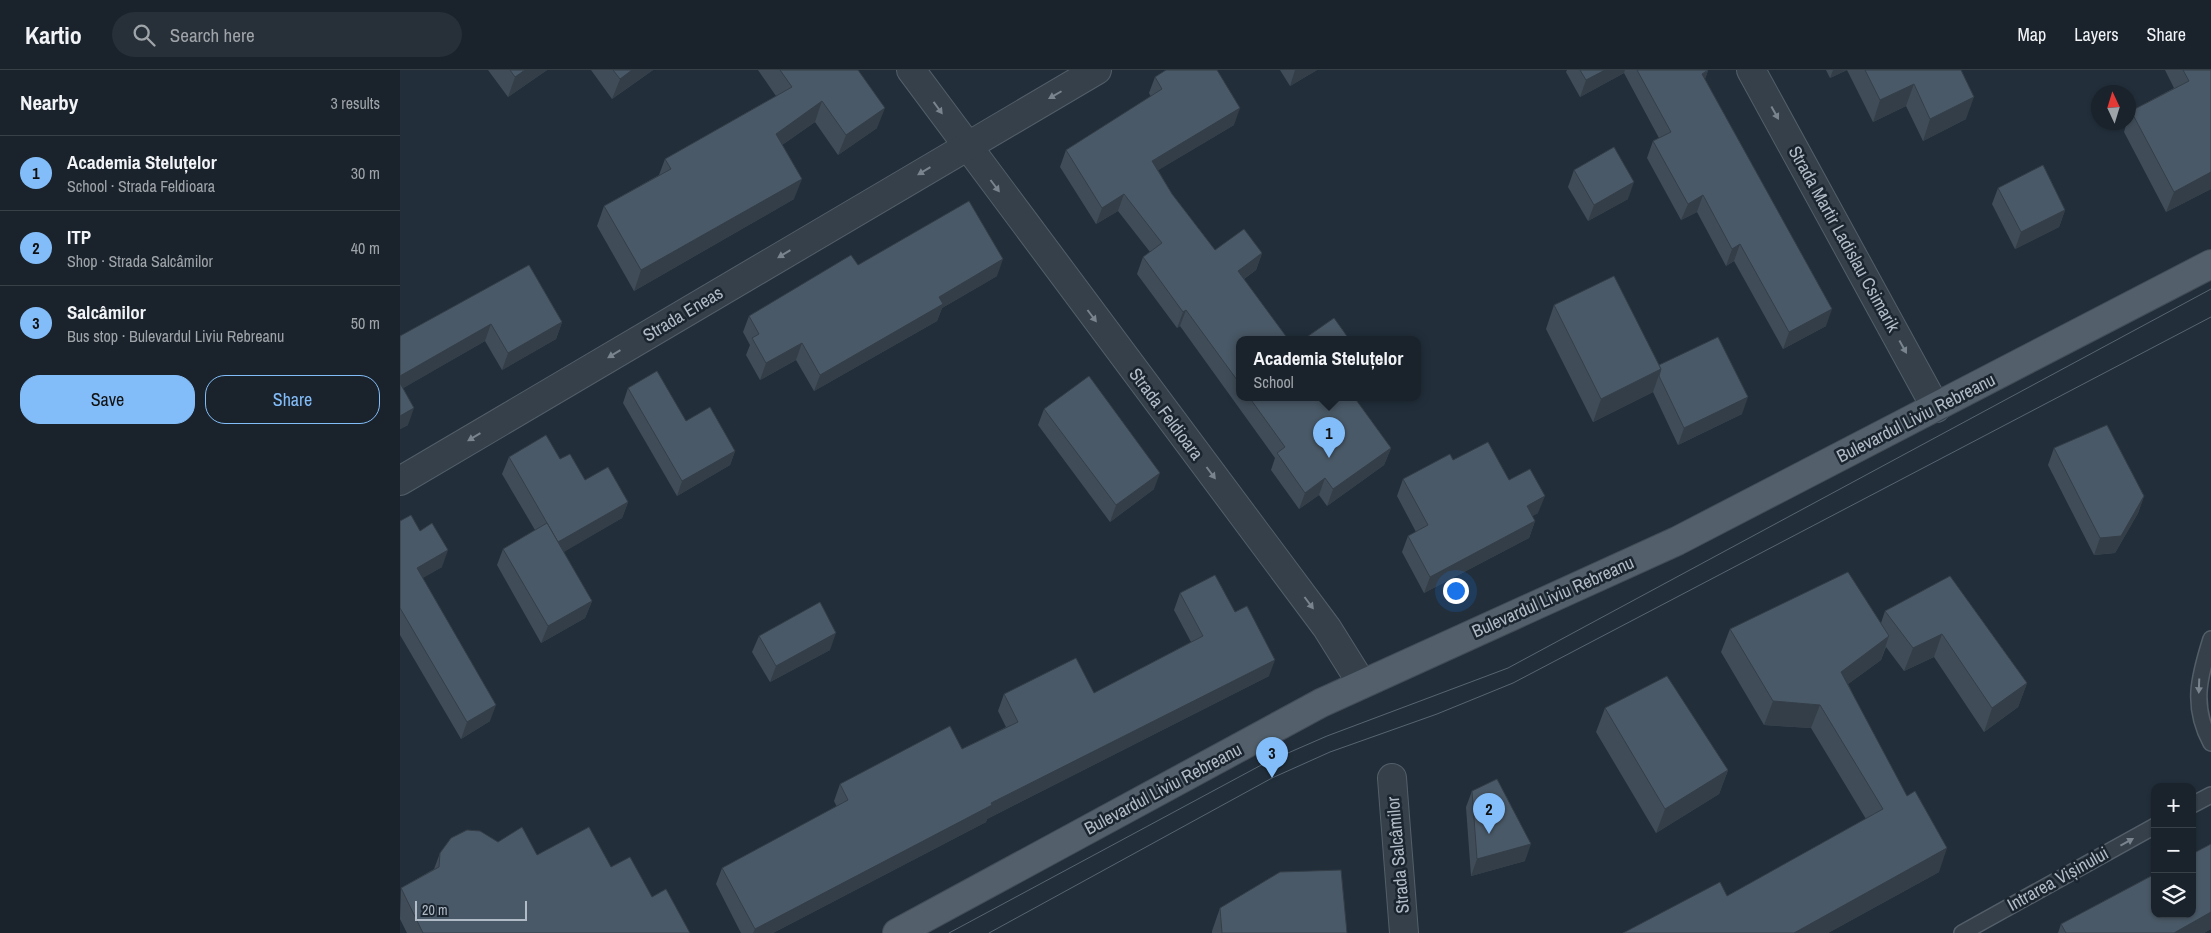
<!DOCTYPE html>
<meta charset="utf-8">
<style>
body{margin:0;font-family:"Archivo Narrow",sans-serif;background:#272f38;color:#f1f3f6}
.controls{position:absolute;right:15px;bottom:15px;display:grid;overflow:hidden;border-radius:10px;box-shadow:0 1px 4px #0004}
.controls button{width:45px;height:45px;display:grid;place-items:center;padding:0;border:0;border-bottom:1px solid #384048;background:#1a232c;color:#f1f3f6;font:25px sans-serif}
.compass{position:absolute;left:1691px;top:15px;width:45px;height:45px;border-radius:50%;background:#1a232c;box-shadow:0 1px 4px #0004;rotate:356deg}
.scale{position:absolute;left:15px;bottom:12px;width:112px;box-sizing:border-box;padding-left:5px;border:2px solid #b0bbc7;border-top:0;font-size:14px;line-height:18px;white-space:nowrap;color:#b0bbc7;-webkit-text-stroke:4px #1b2530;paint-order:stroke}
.you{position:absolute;left:1055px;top:520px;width:18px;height:18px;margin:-12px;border:4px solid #fff;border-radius:50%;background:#1a73e8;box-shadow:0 0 0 8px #1a73e833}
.badge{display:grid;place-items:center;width:32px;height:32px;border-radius:50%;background:#83bdf9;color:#111;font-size:16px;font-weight:700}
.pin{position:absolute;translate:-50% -41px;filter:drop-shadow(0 1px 2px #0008)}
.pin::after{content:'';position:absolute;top:26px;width:18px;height:15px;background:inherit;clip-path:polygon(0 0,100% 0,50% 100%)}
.popup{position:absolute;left:836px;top:266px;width:185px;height:65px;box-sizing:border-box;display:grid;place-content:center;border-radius:10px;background:#1a232c;filter:drop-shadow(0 1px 4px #0005);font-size:16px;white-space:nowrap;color:#9fa4a9}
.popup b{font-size:19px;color:#f1f3f6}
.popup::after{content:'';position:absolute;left:50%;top:100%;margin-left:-10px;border:10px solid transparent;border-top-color:#1a232c}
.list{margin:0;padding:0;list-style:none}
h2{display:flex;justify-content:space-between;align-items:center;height:65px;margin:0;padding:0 20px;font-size:21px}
h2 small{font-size:16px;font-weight:400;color:#9fa4a9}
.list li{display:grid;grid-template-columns:32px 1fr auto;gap:15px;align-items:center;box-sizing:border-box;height:75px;padding:0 20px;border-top:1px solid #384048}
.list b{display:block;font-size:19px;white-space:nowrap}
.list p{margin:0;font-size:16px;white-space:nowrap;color:#9fa4a9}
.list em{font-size:16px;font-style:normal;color:#9fa4a9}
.actions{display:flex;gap:10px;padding:15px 20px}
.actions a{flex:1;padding:11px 0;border:1px solid #83bdf9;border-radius:20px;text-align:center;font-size:18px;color:#83bdf9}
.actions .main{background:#83bdf9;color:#111}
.icon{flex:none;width:28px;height:28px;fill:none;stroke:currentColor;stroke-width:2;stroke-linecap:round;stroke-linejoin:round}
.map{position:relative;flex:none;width:1811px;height:863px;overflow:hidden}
header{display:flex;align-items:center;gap:30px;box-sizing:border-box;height:70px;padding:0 25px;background:#1a232c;border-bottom:1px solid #384048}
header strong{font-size:24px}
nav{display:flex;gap:28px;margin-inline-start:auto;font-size:18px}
.search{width:350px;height:45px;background:#272f38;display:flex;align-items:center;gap:12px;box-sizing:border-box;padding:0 18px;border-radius:28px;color:#9fa4a9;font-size:19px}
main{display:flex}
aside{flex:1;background:#1a232c}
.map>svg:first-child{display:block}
</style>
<header>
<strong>Kartio</strong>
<div class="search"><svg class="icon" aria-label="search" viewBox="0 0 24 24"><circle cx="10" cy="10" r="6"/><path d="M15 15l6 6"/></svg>Search here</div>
<nav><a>Map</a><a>Layers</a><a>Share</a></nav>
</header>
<main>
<aside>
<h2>Nearby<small>3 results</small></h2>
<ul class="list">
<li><span class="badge">1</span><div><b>Academia Steluțelor</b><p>School · Strada Feldioara</p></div><em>30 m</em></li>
<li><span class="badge">2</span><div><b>ITP</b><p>Shop · Strada Salcâmilor</p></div><em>40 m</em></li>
<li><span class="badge">3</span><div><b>Salcâmilor</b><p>Bus stop · Bulevardul Liviu Rebreanu</p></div><em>50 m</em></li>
</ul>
<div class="actions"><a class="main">Save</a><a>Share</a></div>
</aside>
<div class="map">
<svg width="1811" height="863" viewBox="0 0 1811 863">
<rect width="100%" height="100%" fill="#222f3b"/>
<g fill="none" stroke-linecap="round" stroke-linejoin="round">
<defs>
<g id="service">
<path d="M1811 569C1799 607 1791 636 1811 673"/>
<polyline points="1792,735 1811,725"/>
<polyline points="1562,863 1755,756"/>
</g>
<g id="minor">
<polyline points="511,0 927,558 962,614"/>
<polyline points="1351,0 1536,338"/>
<polyline points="0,411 697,0"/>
<polyline points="992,708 1004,863"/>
</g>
<polyline id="primary" points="497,863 921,633 1277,471 1811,194"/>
</defs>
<use href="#service" stroke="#535e69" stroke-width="18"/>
<use href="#minor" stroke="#535e69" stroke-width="30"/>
<use href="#primary" stroke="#424c57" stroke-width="30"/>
<use href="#service" stroke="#35404b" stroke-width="15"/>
<use href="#minor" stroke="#35404b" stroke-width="28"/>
<use href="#primary" stroke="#53606b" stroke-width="28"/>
<g stroke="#576572" stroke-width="1">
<polyline points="549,863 865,693 927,666 1108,598 1811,219"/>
<polyline points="589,863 872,708 930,682 1037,644 1113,613 1811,247"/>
</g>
</g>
<g fill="#404d59">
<polygon points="88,0 147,0 108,27"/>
<polygon points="191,0 253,0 212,29"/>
<polygon points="358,0 458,0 477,58 438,85 415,52 382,75 394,129 234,221 197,156 204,136 259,105 265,89 376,26"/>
<polygon points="880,0 917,0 890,16"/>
<polygon points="1167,0 1308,0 1305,9 1426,256 1383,279 1334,191 1326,196 1297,142 1281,150 1247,88 1253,71 1259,68 1224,3 1180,27 1166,2"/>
<polygon points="1426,0 1561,0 1566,49 1523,71 1506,36 1473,52 1447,0 1430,8"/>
<polygon points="1765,0 1811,0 1811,119 1766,142 1724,62 1727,52 1728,52 1728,48 1731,41 1774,18"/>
<polygon points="755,7 834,55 758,100 772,124 815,180 862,183 856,200 844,209 840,269 840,327 955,327 954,328 991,378 984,395 927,436 919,425 899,439 871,400 875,388 780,256 777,258 737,204 743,187 750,182 718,141 696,154 660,97 666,80 751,27 749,23"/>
<polygon points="1174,100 1228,129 1188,151 1168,117"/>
<polygon points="1598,118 1665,140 1659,157 1615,179 1592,134"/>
<polygon points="129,195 162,252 156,269 102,300 85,271 3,318 8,355 0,359 0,266"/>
<polygon points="458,195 597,206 542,238 537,251 414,321 396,290 360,310 346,285 350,275 343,262 349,246"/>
<polygon points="1154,235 1259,295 1342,344 1278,375 1253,322 1193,352 1146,259"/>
<polygon points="228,318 286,351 335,381 330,395 277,426 223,333"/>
<polygon points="644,339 754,419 710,452 638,355"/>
<polygon points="1654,378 1744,426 1738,443 1715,483 1694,485 1648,395"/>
<polygon points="109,387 160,389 185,410 228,432 222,448 163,482 192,531 185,548 141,573 97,495 103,479 135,460 102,404"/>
<polygon points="1053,390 1109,410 1138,443 1132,446 1135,451 1129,468 1024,523 1002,482 1008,466 1016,462 997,426 1003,409"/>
<polygon points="0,451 20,461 42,497 22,508 90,651 61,669 0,565"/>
<polygon points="1550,506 1627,613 1618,637 1584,662 1534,587 1504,601 1486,577 1481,590 1448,614 1539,802 1428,863 1223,863 1327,826 1466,749 1411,658 1364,655 1321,582 1330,559 1481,553 1485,541"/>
<polygon points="780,523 869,606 587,749 586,752 373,863 341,863 316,814 322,798 437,737 434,731 440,714 562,679 606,657 598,641 604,624 694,623 791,572 774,540"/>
<polygon points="359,566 430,580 370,612 352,582"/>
<polygon points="1205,638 1328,700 1319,724 1256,763 1196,662"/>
<polygon points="1072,721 1125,791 1071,806 1066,737"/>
<polygon points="98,772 137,785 211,797 252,827 290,863 7,863 0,849 1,818 34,799 40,783"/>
<polygon points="1811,774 1811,859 1804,863 1658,863 1661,854"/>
<polygon points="820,838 947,863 812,863 812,861"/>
</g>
<g fill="#343e48">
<polygon points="125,0 147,0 108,27 115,7"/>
<polygon points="232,0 253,0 212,29 220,9"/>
<polygon points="895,0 917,0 890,16"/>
<polygon points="1205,0 1225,0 1224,3 1180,27 1186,10"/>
<polygon points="1433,0 1447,0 1430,8"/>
<polygon points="1308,1 1302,17 1302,4"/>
<polygon points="1514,14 1506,36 1473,52 1480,30"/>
<polygon points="1574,27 1566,49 1523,71 1530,49"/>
<polygon points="422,31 415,52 369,84 376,64"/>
<polygon points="485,38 477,58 438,85 446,65"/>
<polygon points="840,38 834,55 745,108 752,91"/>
<polygon points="1811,102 1811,119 1766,142 1774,122"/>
<polygon points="402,109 394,129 234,221 241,200"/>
<polygon points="1234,112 1228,129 1188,151 1194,135"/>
<polygon points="724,124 718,141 696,154 702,138"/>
<polygon points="1303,125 1297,142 1281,150 1288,134"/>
<polygon points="1665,140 1659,157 1615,179 1621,162"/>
<polygon points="1340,174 1334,191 1326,196 1332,179"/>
<polygon points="862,183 856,200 832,217 838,201"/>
<polygon points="603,189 597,206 542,238 537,251 414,321 420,305 539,227"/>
<polygon points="1432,239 1426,256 1383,279 1389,262"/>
<polygon points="786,240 780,256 777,258 783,242"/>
<polygon points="162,252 156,269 102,300 108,283"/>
<polygon points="91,254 85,271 0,320 0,306"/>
<polygon points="402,273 396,290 360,310 366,293"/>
<polygon points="1261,299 1253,322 1193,352 1201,329"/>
<polygon points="1348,327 1342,344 1278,375 1284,358"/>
<polygon points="14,338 8,355 0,359 0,346"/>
<polygon points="991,378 984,395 927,436 933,419"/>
<polygon points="335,381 330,395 277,426 282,411"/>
<polygon points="760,403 754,419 710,452 716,435"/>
<polygon points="925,408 919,425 899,439 905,423"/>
<polygon points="1145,426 1138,443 1121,453 1127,436"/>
<polygon points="1744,426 1738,443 1715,483 1694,485 1700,468"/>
<polygon points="228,432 222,448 152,489 158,472"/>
<polygon points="1135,451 1129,468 1024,523 1030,507"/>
<polygon points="48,480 42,497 11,515 17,498"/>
<polygon points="192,531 185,548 141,573 148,556"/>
<polygon points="436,563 430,580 370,612 376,596"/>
<polygon points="1542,564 1534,587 1504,601 1513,578"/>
<polygon points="1489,566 1481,590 1433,625 1441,602"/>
<polygon points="875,590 869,606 587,749 586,752 373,863 353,863 355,859 591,733"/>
<polygon points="1627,613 1618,637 1584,662 1592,638"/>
<polygon points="1373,631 1420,635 1411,658 1364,655"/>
<polygon points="96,635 90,651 61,669 67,652"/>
<polygon points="1328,700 1319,724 1256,763 1265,739"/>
<polygon points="1131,774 1125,791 1071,806 1077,789"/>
<polygon points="1547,778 1539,802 1428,863 1394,863"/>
<polygon points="1811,842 1811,859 1804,863 1774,863"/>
</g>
<g fill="#4a5967" stroke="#343e48">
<polygon points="110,0 125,0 115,7"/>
<polygon points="213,0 232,0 220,9"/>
<polygon points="380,0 458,0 485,38 446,65 422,31 376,64 402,109 241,200 204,136 271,99 265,89 392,17"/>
<polygon points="766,0 817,0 840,38 752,91 772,124 815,180 844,159 862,183 838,201 888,269 840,269 840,314 786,240 783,242 743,187 762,173 724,124 702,138 666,80 762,19 755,7"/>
<polygon points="1180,0 1205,0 1186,10"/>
<polygon points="1237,0 1308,0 1302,4 1432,239 1389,262 1340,174 1332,179 1303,125 1288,134 1253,71 1271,62"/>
<polygon points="1465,0 1561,0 1574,27 1530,49 1514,14 1480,30"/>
<polygon points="1783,0 1811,0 1811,102 1774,122 1731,41 1789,11"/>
<polygon points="1214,77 1234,112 1194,135 1174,100"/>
<polygon points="1643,95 1665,140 1621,162 1598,118"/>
<polygon points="569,131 603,189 539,227 543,234 420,305 402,273 366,293 352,268 359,264 349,246 451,185 458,195"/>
<polygon points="129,195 162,252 108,283 91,254 0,306 0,266"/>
<polygon points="1214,206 1261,299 1201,329 1154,235"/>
<polygon points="934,248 949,269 904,269"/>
<polygon points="1318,267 1348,327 1284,358 1259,306 1261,299 1259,295"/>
<polygon points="257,301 286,351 310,337 335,381 282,411 228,318"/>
<polygon points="689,306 760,403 716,435 644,339"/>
<polygon points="0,313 14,338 0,346"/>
<polygon points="849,327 954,327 991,378 933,419 925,408 905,423 877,383 885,377"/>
<polygon points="1707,355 1744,426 1721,466 1700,468 1654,378"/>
<polygon points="146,365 160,389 170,384 185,410 208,397 228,432 158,472 109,387"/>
<polygon points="1088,372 1109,410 1130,399 1145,426 1127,436 1135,451 1030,507 1008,466 1028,455 1003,409 1050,384 1053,390"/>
<polygon points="11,445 20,461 32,453 48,480 17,498 96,635 67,652 0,538 0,451"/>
<polygon points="147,453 192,531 148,556 103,479"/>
<polygon points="1448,502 1489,566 1441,602 1507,726 1515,721 1547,778 1394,863 1223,863 1320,812 1327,826 1483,739 1420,635 1373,631 1330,559"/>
<polygon points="815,505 835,542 847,536 875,590 591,733 592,735 355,859 322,798 448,730 440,714 550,656 562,679 618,652 604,624 676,588 694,623 803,566 780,523"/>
<polygon points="1550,506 1627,613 1592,638 1542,564 1513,578 1485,541"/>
<polygon points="420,532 436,563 376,596 359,566"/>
<polygon points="1267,606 1328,700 1265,739 1205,638"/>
<polygon points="1097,709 1131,774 1077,789 1072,721"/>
<polygon points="122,757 137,785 189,757 211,797 230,787 252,827 266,819 290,863 23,863 1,818 39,797 40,783 51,768 67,760 80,761 98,772"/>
<polygon points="1811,774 1811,842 1774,863 1666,863 1661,854 1755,804 1755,844 1792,844 1792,784"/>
<polygon points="941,800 947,863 822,863 820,838 880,802"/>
</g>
<defs><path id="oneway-solid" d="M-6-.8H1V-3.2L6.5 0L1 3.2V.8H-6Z" transform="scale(1.25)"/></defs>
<g fill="#79848f">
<use href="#oneway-solid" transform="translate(655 25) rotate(150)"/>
<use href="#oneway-solid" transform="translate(538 38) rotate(54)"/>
<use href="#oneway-solid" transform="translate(1375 43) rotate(61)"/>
<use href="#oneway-solid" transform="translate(524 101) rotate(149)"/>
<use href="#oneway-solid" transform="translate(595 116) rotate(53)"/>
<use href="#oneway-solid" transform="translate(384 184) rotate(149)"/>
<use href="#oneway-solid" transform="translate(692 246) rotate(53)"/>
<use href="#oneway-solid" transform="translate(1503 277) rotate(61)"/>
<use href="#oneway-solid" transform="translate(214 284) rotate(149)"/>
<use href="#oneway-solid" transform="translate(74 367) rotate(149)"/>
<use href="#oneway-solid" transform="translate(811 403) rotate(53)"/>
<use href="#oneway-solid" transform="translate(909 533) rotate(53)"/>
<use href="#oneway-solid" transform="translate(1799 616) rotate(92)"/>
<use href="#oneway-solid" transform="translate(1727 772) rotate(-29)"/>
</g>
<g text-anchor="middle" stroke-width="5" stroke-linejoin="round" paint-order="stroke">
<g font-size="18" fill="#b0bbc7" stroke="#1b2530">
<text transform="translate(1444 169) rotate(61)" y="6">Strada Martir Ladislau Csimarik</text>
<text transform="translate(283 244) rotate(-31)" y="6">Strada Eneas</text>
<text transform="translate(766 344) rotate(53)" y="6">Strada Feldioara</text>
<text transform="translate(1516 348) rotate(-27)" y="6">Bulevardul Liviu Rebreanu</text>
<text transform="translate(1153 527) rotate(-24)" y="6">Bulevardul Liviu Rebreanu</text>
<text transform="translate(763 719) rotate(-28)" y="6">Bulevardul Liviu Rebreanu</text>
<text transform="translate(998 785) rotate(-95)" y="6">Strada Salcâmilor</text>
<text transform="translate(1658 809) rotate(-29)" y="6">Intrarea Vișinului</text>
</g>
</g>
</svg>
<div class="controls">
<button>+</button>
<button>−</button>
<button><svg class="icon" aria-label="layers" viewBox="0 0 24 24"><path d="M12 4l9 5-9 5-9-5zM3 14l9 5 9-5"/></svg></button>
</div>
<svg class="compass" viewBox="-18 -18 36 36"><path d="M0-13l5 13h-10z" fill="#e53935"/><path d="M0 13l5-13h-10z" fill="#9fa4a9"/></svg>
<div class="scale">20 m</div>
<div class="you"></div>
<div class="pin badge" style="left:929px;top:388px">1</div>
<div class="popup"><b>Academia Steluțelor</b>School</div>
<div class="pin badge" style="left:1089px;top:764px">2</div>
<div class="pin badge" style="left:872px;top:708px">3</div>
</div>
</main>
